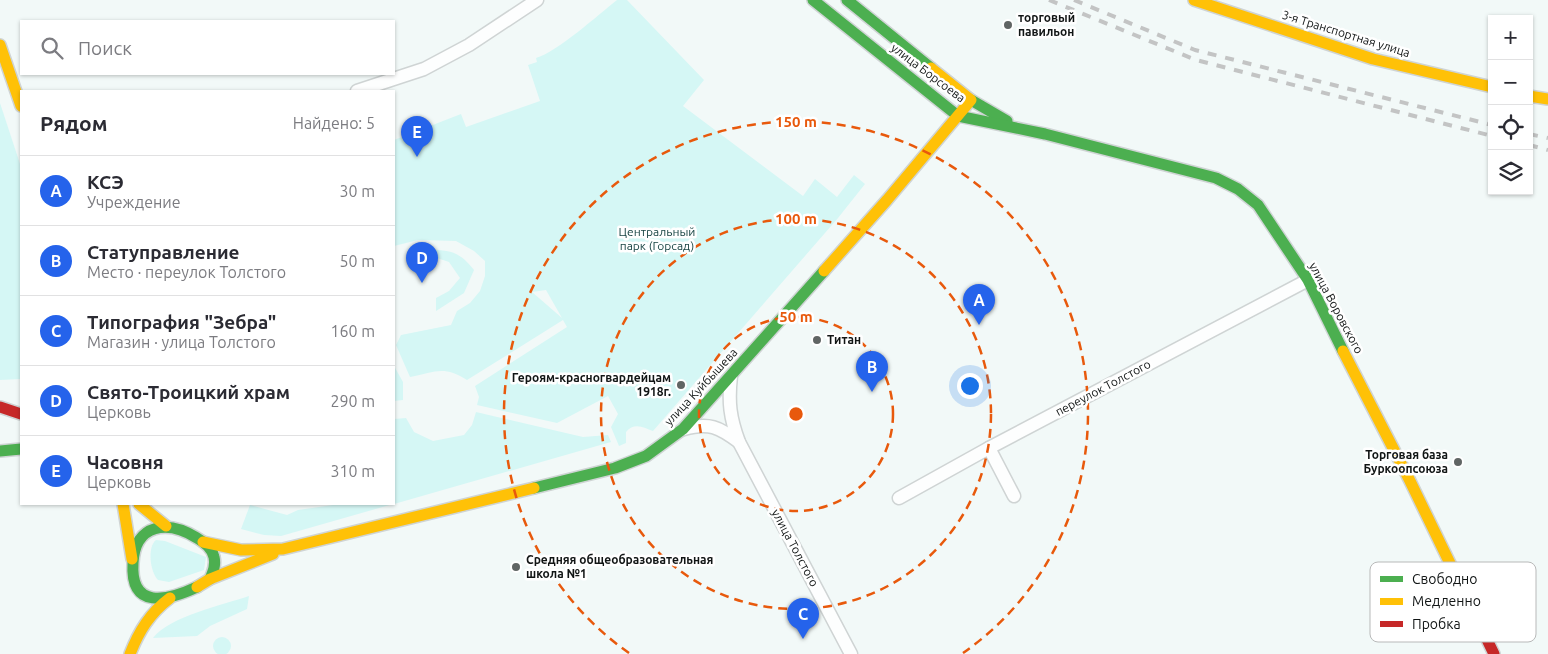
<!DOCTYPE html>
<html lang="ru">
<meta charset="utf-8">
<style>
body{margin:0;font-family:Ubuntu,sans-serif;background:#f7f7f7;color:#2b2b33}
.controls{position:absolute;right:15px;top:15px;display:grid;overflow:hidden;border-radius:0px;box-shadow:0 1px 4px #0004}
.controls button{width:45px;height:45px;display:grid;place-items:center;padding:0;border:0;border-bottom:1px solid #e1e1e2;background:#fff;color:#2b2b33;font:25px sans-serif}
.you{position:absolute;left:969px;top:385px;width:18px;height:18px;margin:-12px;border:4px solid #fff;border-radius:50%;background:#1a73e8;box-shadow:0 0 0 8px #1a73e833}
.badge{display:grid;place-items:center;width:32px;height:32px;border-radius:50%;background:#2563eb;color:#fff;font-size:16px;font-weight:700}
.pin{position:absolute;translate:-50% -41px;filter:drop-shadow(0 1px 2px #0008)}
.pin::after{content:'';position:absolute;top:26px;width:18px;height:15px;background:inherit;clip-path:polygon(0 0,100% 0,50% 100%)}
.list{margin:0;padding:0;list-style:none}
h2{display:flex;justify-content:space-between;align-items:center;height:65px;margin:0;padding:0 20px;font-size:21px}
h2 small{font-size:16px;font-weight:400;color:#7c7c81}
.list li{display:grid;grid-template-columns:32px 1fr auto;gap:15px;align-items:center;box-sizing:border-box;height:70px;padding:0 20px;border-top:1px solid #e1e1e2}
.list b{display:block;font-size:19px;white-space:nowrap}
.list p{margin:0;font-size:16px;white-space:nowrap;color:#7c7c81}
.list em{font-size:16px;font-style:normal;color:#7c7c81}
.icon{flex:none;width:28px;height:28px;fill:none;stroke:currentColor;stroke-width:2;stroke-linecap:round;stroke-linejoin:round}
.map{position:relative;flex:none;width:1548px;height:654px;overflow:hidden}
.search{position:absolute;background:#fff;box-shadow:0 1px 4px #0004;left:20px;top:20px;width:375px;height:55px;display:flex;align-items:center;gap:12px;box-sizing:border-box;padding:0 18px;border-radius:0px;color:#7c7c81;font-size:19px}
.panel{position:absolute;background:#fff;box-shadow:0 1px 4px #0004;left:20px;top:90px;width:375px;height:415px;border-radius:0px}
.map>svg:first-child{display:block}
</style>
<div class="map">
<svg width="1548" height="654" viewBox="0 0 1548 654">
<rect width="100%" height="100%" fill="#f2f9f8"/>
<g fill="#d5f7f5" fill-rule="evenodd">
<path d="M617 0H627L704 80 683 106 803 196 815 179 837 197 854 175 865 184 838 218 653 431C643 427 634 422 626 432V443L619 446 611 427 618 414 608 396 557 423 477 405 479 397 475 386 567 327 563 320 467 380C444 365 435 372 410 377L396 345 401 335 451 325 457 311 470 303 480 291 485 276V261L474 251 456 241 418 240 394 246V140L461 114 466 127 540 101 528 65 537 62 536 58C557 52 598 15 617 0ZM546 290 562 318 532 292Z"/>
<polygon points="0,103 21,167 21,379 0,380"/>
<path d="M429 249C451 251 459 251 474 270L464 293 436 311V298L449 291 460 278 449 262 428 255Z"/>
<polygon points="394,366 403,382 403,400 394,401"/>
<polygon points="476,412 583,437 608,435 611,442 394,504 394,419 406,418 414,432 433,441 464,435 472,425"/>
<polygon points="340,504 393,504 281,536 264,535 241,529 250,505 287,515 298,510"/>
<path d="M156 540 165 541 206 557 204 570 169 582 158 580C150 572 147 547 156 540Z"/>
<path d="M249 596 247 609 210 626 197 636 153 638C170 616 223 605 249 596Z"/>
<circle cx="222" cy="646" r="9"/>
</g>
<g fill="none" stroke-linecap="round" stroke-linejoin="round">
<defs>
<g id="street">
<polyline points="357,91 424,69 469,45 537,0"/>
<path d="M731 376C728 402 730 418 739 442L851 654"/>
<path d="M684 429C709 422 719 427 739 442"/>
<polyline points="989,448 1014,496"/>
<polyline points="899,498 989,448 1308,280"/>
</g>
<g id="fast">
<polyline points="813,0 958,116"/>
<polyline points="847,0 931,68"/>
<polyline points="971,100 1007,121"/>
<polyline points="958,116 1045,134 1216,178 1238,189 1258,205 1308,280 1343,351"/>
<polyline points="0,451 21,449"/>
<polyline points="534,488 615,468 646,456 683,429 824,271"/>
<path d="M197 587C167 601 130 610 133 563 135 523 168 520 197 538 204 542 212 548 214 557 216 565 213 572 210 579"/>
</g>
<g id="slow">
<polyline points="1194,0 1373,59 1492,87"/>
<polyline points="0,45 21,106"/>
<polyline points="1529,96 1548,99"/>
<polyline points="824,271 887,200 971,100 931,68"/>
<polyline points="1343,351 1410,481 1461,586"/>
<polyline points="123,504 132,559"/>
<polyline points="139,504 166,526"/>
<polyline points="203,542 241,550 283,549 534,488"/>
<polyline points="197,587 210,579 273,554"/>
<path d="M130 654C139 631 150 613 170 598"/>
</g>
<g id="jam">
<polyline points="0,407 21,414"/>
<polyline points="1461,586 1494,654"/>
</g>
</defs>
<use href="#street" stroke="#cfd4d4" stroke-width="15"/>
<use href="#fast" stroke="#cfd4d4" stroke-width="14"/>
<use href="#slow" stroke="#cfd4d4" stroke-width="14"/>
<use href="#jam" stroke="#cfd4d4" stroke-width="14"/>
<use href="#street" stroke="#fdfefe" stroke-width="12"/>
<use href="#fast" stroke="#4caf50" stroke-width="11"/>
<use href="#slow" stroke="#ffc107" stroke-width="11"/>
<use href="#jam" stroke="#c62828" stroke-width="11"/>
<g stroke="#c3c4c4" stroke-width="4" stroke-dasharray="9 9" stroke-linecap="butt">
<polyline points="1049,0 1196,60 1492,136"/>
<polyline points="1074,0 1195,50 1492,125"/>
<polyline points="1529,134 1548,138"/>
<polyline points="1529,145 1548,150"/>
</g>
</g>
<g fill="none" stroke="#e8590c" stroke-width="2.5" stroke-dasharray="9 6">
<circle cx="796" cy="414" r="97"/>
<circle cx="796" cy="414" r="195"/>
<path d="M629 653A292 292 0 1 1 963 653"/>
</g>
<g fill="#606564" stroke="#fff" stroke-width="2">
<circle cx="1008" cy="25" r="5"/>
<circle cx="817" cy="340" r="5"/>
<circle cx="681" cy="385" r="5"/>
<circle cx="1458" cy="462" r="5"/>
<circle cx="516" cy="567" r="5"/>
</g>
<g text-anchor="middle" stroke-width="5" stroke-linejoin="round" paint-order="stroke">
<g font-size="12" font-weight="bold" fill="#111515" stroke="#fff" text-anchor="start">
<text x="1018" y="22">торговый<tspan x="1018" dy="14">павильон</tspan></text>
<text x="827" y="344">Титан</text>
<text x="671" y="382" text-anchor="end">Героям-красногвардейцам<tspan x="671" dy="14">1918г.</tspan></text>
<text x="1448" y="459" text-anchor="end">Торговая база<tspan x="1448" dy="14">Буркоопсоюза</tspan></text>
<text x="526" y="564">Средняя общеобразовательная<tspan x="526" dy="14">школа №1</tspan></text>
</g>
<g font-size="12" fill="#111515" stroke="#fff">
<text transform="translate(1346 34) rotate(17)" y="4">3-я Транспортная улица</text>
<text transform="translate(928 73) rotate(37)" y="4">улица Борсоева</text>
<text transform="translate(1336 308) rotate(62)" y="4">улица Воровского</text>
<text transform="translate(701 387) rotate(-47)" y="4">улица Куйбышева</text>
<text transform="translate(1103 388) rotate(-28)" y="4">переулок Толстого</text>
<text transform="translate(795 548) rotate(62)" y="4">улица Толстого</text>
</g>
<g font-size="12" fill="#184443" stroke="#fff">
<text x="657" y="236">Центральный<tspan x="657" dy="14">парк (Горсад)</tspan></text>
</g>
</g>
<rect x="1370" y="562" width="166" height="80" rx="8" fill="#fff" stroke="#b8b9b9" stroke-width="1"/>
<rect x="1380" y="576" width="23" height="6" fill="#4caf50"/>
<rect x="1380" y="598" width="23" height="7" fill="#ffc107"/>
<rect x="1380" y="621" width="23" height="6" fill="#c62828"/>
<g font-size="14" fill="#111515">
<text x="1412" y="584">Свободно</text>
<text x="1412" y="606">Медленно</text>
<text x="1412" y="629">Пробка</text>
</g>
<circle cx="796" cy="414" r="8" fill="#e8590c" stroke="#fff" stroke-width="2.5"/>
<g font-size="15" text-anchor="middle" font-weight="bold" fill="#e8590c" stroke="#fff" stroke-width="5" stroke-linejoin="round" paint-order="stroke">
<text x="796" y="127">150 m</text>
<text x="796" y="224">100 m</text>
<text x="796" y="322">50 m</text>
</g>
</svg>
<div class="controls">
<button>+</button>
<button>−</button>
<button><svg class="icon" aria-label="locate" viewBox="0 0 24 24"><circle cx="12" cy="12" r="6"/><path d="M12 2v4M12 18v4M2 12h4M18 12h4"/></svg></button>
<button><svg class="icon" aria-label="layers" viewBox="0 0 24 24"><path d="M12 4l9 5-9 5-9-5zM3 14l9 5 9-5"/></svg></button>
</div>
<div class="you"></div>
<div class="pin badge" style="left:979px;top:325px">A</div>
<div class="pin badge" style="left:872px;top:392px">B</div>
<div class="pin badge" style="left:803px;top:639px">C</div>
<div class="pin badge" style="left:422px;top:283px">D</div>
<div class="pin badge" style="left:417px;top:157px">E</div>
<div class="search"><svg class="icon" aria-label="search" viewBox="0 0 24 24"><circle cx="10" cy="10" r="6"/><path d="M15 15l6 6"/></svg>Поиск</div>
<section class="panel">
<h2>Рядом<small>Найдено: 5</small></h2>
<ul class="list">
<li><span class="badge">A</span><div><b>КСЭ</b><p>Учреждение</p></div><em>30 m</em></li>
<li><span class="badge">B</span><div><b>Статуправление</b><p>Место · переулок Толстого</p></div><em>50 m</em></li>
<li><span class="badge">C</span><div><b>Типография &quot;Зебра&quot;</b><p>Магазин · улица Толстого</p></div><em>160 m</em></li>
<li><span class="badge">D</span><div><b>Свято-Троицкий храм</b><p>Церковь</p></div><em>290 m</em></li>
<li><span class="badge">E</span><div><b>Часовня</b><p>Церковь</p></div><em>310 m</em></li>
</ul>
</section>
</div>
